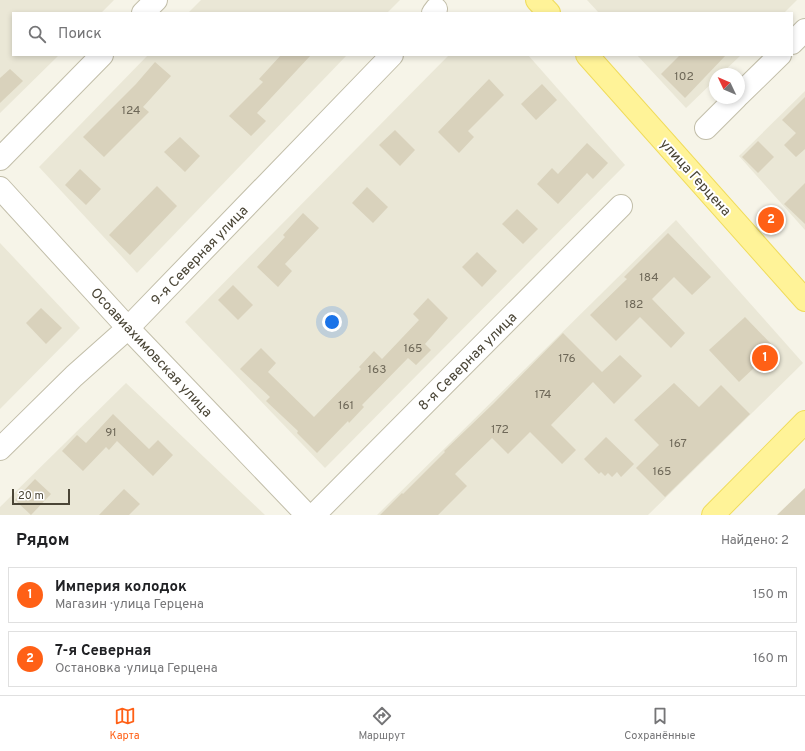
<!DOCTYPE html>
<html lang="ru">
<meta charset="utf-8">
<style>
body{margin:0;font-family:Overpass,sans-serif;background:#f2f2f2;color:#202124}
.compass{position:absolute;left:709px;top:68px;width:36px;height:36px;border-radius:50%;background:#fff;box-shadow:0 2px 6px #0003;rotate:314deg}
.scale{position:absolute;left:12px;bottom:10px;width:58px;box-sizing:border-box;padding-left:4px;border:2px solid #4a4536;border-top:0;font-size:11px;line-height:14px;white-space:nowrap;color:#4a4536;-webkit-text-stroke:3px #fff;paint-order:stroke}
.you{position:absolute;left:332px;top:322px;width:14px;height:14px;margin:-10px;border:3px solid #fff;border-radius:50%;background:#1a73e8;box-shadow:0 0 0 6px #1a73e833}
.badge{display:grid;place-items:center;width:26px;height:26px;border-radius:50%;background:#ff6016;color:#fff;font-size:13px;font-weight:700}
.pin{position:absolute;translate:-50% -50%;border:2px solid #fff;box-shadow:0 1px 4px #0006}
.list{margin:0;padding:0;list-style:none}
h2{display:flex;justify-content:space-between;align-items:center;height:52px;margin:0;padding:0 16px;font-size:17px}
h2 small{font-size:13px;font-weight:400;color:#757577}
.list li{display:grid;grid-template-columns:26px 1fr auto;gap:12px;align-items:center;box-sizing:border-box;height:56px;margin:0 8px 8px;padding:0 8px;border:1px solid #e0e0e0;border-radius:0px}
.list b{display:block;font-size:15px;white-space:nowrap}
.list p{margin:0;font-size:13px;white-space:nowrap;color:#757577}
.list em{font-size:13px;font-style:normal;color:#757577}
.icon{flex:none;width:22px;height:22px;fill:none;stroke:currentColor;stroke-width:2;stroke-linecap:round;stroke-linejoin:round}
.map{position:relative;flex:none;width:805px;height:515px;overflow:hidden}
.search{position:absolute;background:#fff;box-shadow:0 2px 6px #0003;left:12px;right:12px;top:12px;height:44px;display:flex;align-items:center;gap:10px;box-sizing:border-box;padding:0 14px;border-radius:0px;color:#757577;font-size:15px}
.sheet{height:180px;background:#fff}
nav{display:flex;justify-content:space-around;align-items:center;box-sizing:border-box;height:56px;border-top:1px solid #e0e0e0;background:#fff;font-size:11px;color:#757577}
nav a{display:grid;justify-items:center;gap:2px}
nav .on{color:#ff6016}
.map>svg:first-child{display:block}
</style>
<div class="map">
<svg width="805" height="515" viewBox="0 0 805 515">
<rect width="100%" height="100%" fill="#f6f4e8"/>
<g fill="#eae7d6">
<polygon points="0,0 114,0 101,13 13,13 13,55 59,55 0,113"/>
<polygon points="201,0 400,0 387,13 188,13"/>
<polygon points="587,0 797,0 784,13 599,13"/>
<polygon points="148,55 347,55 137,273 39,167"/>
<polygon points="449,55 528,55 625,165 325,468 185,322"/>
<polygon points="637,55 741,55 721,74 715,74 715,80 686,108"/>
<polygon points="805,91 805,230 739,156"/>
<polygon points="676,220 803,363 648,515 377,515"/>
<polygon points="0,243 80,328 0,409"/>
<polygon points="126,383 265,515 0,515 0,507"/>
</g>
<g fill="#d9d2bc">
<polygon points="281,55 311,55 257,113 266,121 251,136 229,116 263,82 259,79"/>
<polygon points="680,55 726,55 685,98 661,74"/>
<polygon points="155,62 171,76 143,107 149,112 104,157 83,137 136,84"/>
<polygon points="10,69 23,81 0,103 0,78"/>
<polygon points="489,79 504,95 468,131 474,137 459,153 438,132"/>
<polygon points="542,84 557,100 536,120 521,104"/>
<polygon points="805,97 805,149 796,157 784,145 796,133 782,120"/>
<polygon points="395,130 415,150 400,166 379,145"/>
<polygon points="180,137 200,156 185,172 164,152"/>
<polygon points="758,141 774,157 758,173 742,157"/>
<polygon points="587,143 608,163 593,179 587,173 558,204 537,184 552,168 558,174"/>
<polygon points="80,169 101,189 86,205 65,185"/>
<polygon points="805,183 805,224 784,204"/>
<polygon points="157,186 177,206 130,255 109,235"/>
<polygon points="367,187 388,207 373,223 352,203"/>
<polygon points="517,209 538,229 523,244 502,224"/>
<polygon points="303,213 319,228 285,264 292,271 278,287 257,267 285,237 283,235"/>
<polygon points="668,233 711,277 692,295 674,277 652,299 685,333 671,348 640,317 616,341 590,315 627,279 624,277"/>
<polygon points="477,252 497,271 482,287 462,267"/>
<polygon points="233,285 253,305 238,320 218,300"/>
<polygon points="428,298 448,318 425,344 431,350 416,365 408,358 362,405 364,407 349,423 348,421 317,453 297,433 298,431 266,401 270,397 240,369 261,348 276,363 268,372 314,417 361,369 359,367 374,351 382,359 419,320 413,314"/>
<polygon points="41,308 62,328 46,344 26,323"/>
<polygon points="745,317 775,348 739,382 709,350"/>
<polygon points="563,333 602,372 620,355 642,376 614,404 593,382 551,425 576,450 562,464 530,432 508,454 492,438 455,474 467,486 438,515 380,515 402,493 403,494 445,452 444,451 493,404"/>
<polygon points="674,383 699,407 721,385 750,414 665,497 636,468 659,445 634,420"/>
<polygon points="113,414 149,449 158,440 173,455 153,476 117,441 109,450 106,447 83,471 62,451 77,435 86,443"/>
<polygon points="606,437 634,464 621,477 617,472 612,477 608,473 605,476 601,472 599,474 584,459"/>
<polygon points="35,479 51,494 31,515 15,500"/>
<polygon points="805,488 805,515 777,515"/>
<polygon points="124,489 140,504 129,515 99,515"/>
</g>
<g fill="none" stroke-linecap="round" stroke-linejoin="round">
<defs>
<g id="minor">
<polyline points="143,13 156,0"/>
<polyline points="433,13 436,9"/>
<polyline points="792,43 805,30"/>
<polyline points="739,95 780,55"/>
<polyline points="706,128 736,98"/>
<polyline points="0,159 102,55"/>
<polyline points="0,188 128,328 307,515"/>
<polyline points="0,449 74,376 128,328 392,55"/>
<polyline points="314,515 621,206"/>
</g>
<g id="major">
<polyline points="537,0 549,13"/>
<polyline points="587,55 805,300"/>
<polyline points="713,515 805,422"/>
</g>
</defs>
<use href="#minor" stroke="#c2bea9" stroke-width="24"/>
<use href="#major" stroke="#f0dc5b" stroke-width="24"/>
<use href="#minor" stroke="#fff" stroke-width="22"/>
<use href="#major" stroke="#fff398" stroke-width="22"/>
</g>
<g text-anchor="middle" stroke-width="4" stroke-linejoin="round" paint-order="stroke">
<g font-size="12" fill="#6e6858">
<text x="684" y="80">102</text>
<text x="131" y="114">124</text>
<text x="649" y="281">184</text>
<text x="634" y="308">182</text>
<text x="413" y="352">165</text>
<text x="567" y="362">176</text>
<text x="377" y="373">163</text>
<text x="543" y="398">174</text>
<text x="346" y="409">161</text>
<text x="500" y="433">172</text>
<text x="111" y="436">91</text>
<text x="678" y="447">167</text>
<text x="662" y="475">165</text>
</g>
<g font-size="14" fill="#4a4536" stroke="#fff">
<text transform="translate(696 177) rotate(48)" y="5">улица Герцена</text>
<text transform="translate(199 255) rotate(-46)" y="5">9-я Северная улица</text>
<text transform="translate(152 352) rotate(47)" y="5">Осоавиахимовская улица</text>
<text transform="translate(467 361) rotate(-45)" y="5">8-я Северная улица</text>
</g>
</g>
</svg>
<svg class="compass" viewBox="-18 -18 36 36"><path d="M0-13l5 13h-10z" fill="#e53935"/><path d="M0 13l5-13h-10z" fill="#757577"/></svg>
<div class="scale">20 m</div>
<div class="you"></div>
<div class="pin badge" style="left:765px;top:358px">1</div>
<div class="pin badge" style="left:771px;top:220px">2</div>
<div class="search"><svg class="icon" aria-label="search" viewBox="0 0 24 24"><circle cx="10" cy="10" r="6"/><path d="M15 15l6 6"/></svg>Поиск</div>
</div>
<section class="sheet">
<h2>Рядом<small>Найдено: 2</small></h2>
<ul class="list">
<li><span class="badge">1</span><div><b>Империя колодок</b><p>Магазин · улица Герцена</p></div><em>150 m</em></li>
<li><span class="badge">2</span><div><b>7-я Северная</b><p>Остановка · улица Герцена</p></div><em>160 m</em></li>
</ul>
</section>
<nav>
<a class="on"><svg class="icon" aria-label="map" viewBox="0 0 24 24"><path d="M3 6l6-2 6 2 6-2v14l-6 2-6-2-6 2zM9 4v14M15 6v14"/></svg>Карта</a>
<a><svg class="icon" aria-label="directions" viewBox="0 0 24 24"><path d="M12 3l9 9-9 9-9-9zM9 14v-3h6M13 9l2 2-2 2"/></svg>Маршрут</a>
<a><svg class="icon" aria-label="saved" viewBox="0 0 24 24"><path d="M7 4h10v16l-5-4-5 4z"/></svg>Сохранённые</a>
</nav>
